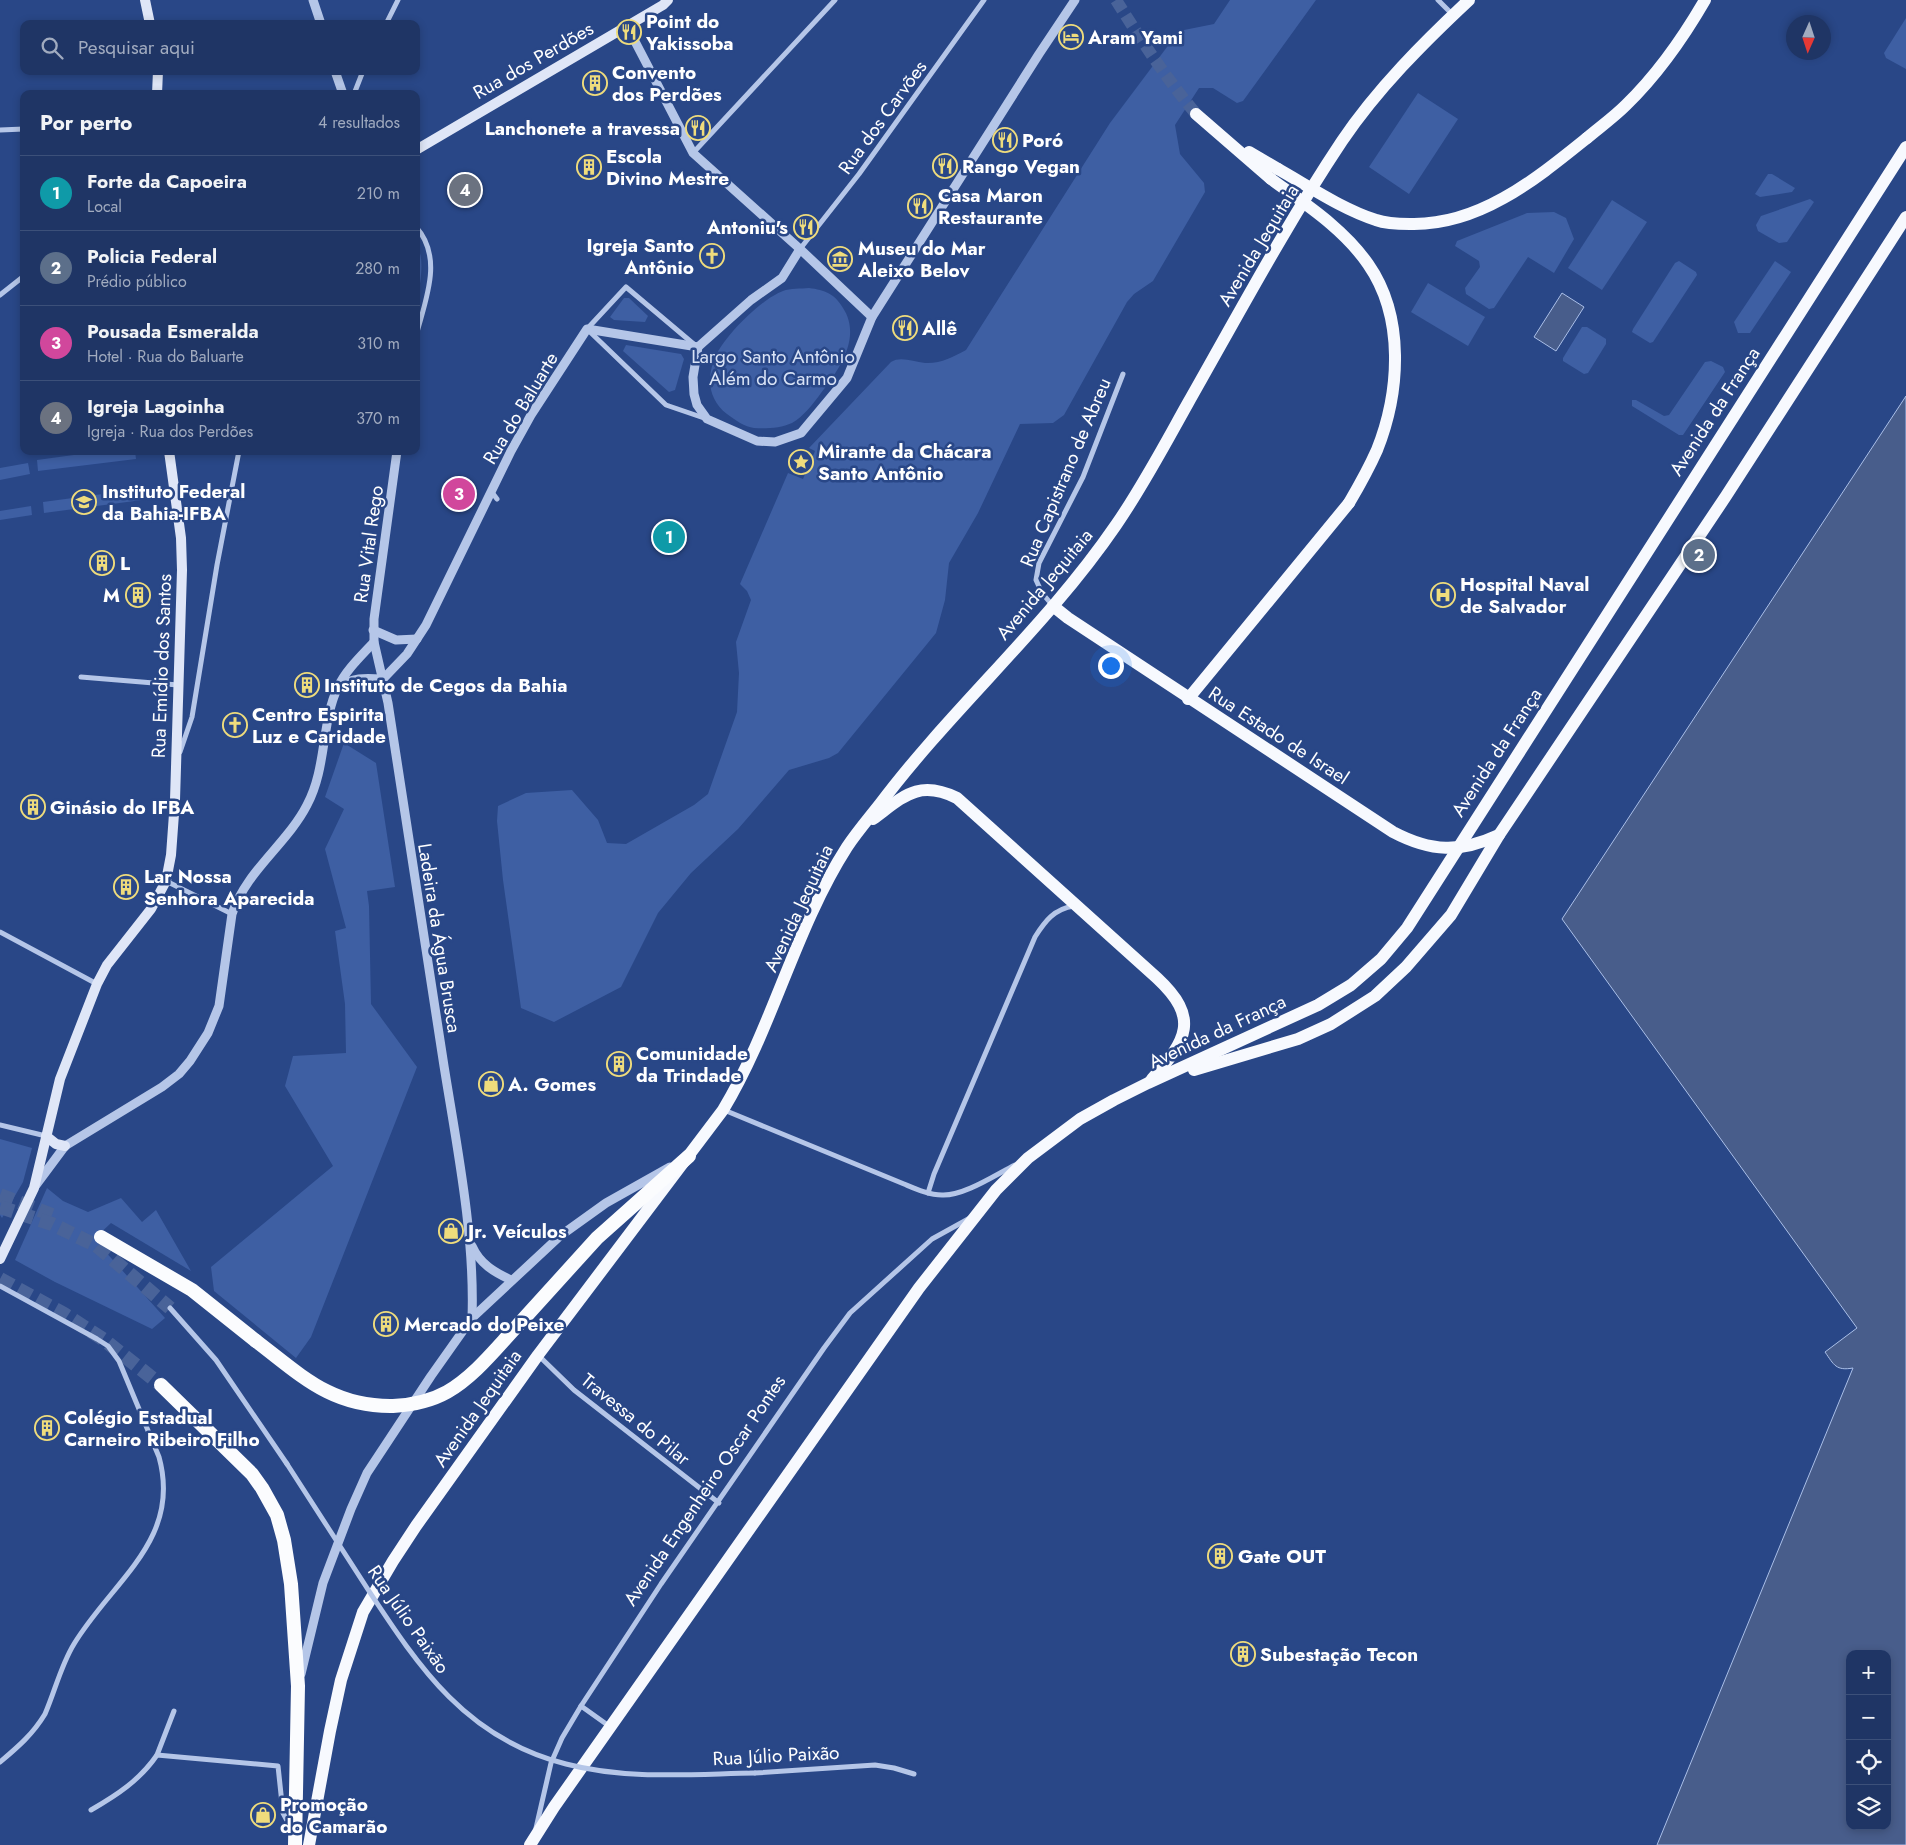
<!DOCTYPE html>
<html lang="pt">
<meta charset="utf-8">
<style>
body{margin:0;font-family:Jost,sans-serif;background:#273d6b;color:#f1f3f6}
.controls{position:absolute;right:15px;bottom:15px;display:grid;overflow:hidden;border-radius:10px;box-shadow:0 2px 8px #0003}
.controls button{width:45px;height:45px;display:grid;place-items:center;padding:0;border:0;border-bottom:1px solid #3c5079;background:#1f3565;color:#f1f3f6;font:25px sans-serif}
.compass{position:absolute;left:1786px;top:15px;width:45px;height:45px;border-radius:50%;background:#1f3565;box-shadow:0 2px 8px #0003;rotate:183deg}
.you{position:absolute;left:1110px;top:665px;width:18px;height:18px;margin:-12px;border:4px solid #fff;border-radius:50%;background:#1a73e8;box-shadow:0 0 0 8px #1a73e833}
.badge{display:grid;place-items:center;width:32px;height:32px;border-radius:50%;background:#efdc7c;color:#fff;font-size:16px;font-weight:700}
.pin{position:absolute;translate:-50% -50%;border:2px solid #fff;box-shadow:0 1px 5px #0006}
.list{margin:0;padding:0;list-style:none}
h2{display:flex;justify-content:space-between;align-items:center;height:65px;margin:0;padding:0 20px;font-size:21px}
h2 small{font-size:16px;font-weight:400;color:#a1abbf}
.list li{display:grid;grid-template-columns:32px 1fr auto;gap:15px;align-items:center;box-sizing:border-box;height:75px;padding:0 20px;border-top:1px solid #3c5079}
.list b{display:block;font-size:19px;white-space:nowrap}
.list p{margin:0;font-size:16px;white-space:nowrap;color:#a1abbf}
.list em{font-size:16px;font-style:normal;color:#a1abbf}
.icon{flex:none;width:28px;height:28px;fill:none;stroke:currentColor;stroke-width:2;stroke-linecap:round;stroke-linejoin:round}
.map{position:relative;flex:none;width:1906px;height:1845px;overflow:hidden}
.search{position:absolute;background:#1f3565;box-shadow:0 2px 8px #0003;left:20px;top:20px;width:400px;height:55px;display:flex;align-items:center;gap:12px;box-sizing:border-box;padding:0 18px;border-radius:10px;color:#a1abbf;font-size:19px}
.panel{position:absolute;background:#1f3565;box-shadow:0 2px 8px #0003;left:20px;top:90px;width:400px;height:365px;border-radius:10px}
.map>svg:first-child{display:block}
</style>
<div class="map">
<svg width="1906" height="1845" viewBox="0 0 1906 1845">
<rect width="100%" height="100%" fill="#294787"/>
<g fill="#3e5fa3">
<path d="M1230 0H1316L1243 101 1237 103 1213 88H1199L1175 125 1180 154 1204 183 1205 192 1153 281 1134 294 1127 302 1064 415 1053 423 1020 424 978 513 949 563 945 600 936 633 838 753 829 758 789 770 738 829 691 873 658 913 621 987 554 1022 521 1008 503 880 497 821 498 806 526 793 572 790 598 820 607 843 626 844 694 805 708 794 737 712 739 673 736 642 751 600 747 591 740 584 788 473 803 479 815 451 809 448 891 362C901 356 913 362 925 363 940 364 953 357 966 350L1110 123 1179 31 1214 24Z"/>
<polygon points="1906,18 1906,69 1886,58 1884,53"/>
<polygon points="1418,93 1458,119 1409,194 1369,167"/>
<polygon points="1768,174 1772,174 1795,188 1792,192 1760,197 1755,194"/>
<polygon points="1810,199 1814,202 1787,242 1779,243 1758,231 1756,225 1761,216"/>
<polygon points="1612,200 1647,222 1602,290 1568,268"/>
<polygon points="1554,212 1566,218 1574,239 1554,273 1528,257 1494,308 1489,309 1466,294 1465,288 1480,267 1479,261 1455,246 1457,241 1527,213"/>
<path d="M416 244C426 258 420 287 416 303Z"/>
<polygon points="1679,261 1696,272 1697,275 1653,342 1650,343 1632,332 1633,329 1675,263"/>
<polygon points="1775,261 1791,272 1750,333 1738,333 1734,322"/>
<polygon points="1428,283 1485,317 1468,346 1411,312"/>
<path d="M809 288C825 290 835 294 843 308 862 337 839 370 821 393 813 404 804 416 792 423 781 428 766 429 754 428 745 427 735 420 727 414 710 401 706 381 714 360 722 338 761 299 783 291 790 288 801 289 809 288Z"/>
<polygon points="624,298 629,298 648,316 645,322 614,320 610,317"/>
<polygon points="1582,327 1587,327 1606,339 1606,344 1588,373 1584,374 1563,361 1563,358"/>
<polygon points="626,345 681,354 684,359 675,390 669,392 623,351"/>
<polygon points="1711,361 1723,367 1725,372 1683,435 1679,435 1632,406 1632,400 1636,400 1664,416 1669,415 1705,362"/>
<polygon points="103,451 135,451 136,459 38,471 37,460"/>
<polygon points="28,463 30,474 0,480 0,468"/>
<polygon points="140,489 142,500 44,513 43,502"/>
<polygon points="31,506 32,515 0,520 0,511"/>
<polygon points="344,743 376,763 395,887 367,891 369,906 371,1004 417,1067 311,1337 296,1358 214,1291 211,1267 333,1166 285,1086 293,1056 346,1053 345,1004 335,931 346,928 325,849 344,809 325,797"/>
<polygon points="0,1139 32,1148 23,1182 2,1218 0,1215"/>
<polygon points="47,1188 63,1201 88,1212 121,1198 142,1222 156,1210 191,1271 111,1223 94,1239 165,1318 152,1329 55,1282 15,1260"/>
</g>
<g fill="#485d8b" stroke="#aabfe8" fill-rule="evenodd">
<polygon points="1562,293 1584,307 1556,351 1534,337"/>
<path d="M1906 396V1845H1657L1853 1368C1836 1371 1834 1365 1825 1352L1857 1328 1562 919ZM1850 1654H1887V1826H1850Z"/>
</g>
<g fill="none" stroke-linecap="round" stroke-linejoin="round">
<path stroke="#496399" stroke-width="12" stroke-dasharray="12 6" stroke-linecap="butt" d="M1116 0C1141 40 1166 78 1196 114"/>
<g stroke="#496399" stroke-width="14" stroke-dasharray="14 7" stroke-linecap="butt">
<polyline points="0,1195 52,1215"/>
<polyline points="0,1207 52,1224 97,1246 170,1308"/>
<polyline points="0,1279 64,1314 103,1339 161,1385"/>
</g>
<g stroke="#b5c6e8" stroke-width="5">
<polyline points="1438,0 1452,14"/>
<polyline points="386,24 398,0"/>
<polyline points="354,94 363,71"/>
<polyline points="0,130 24,129"/>
<polyline points="693,153 835,0"/>
<path d="M416 227C444 258 425 301 416 336"/>
<polyline points="800,249 859,174 984,0"/>
<polyline points="0,295 24,276"/>
<polyline points="696,346 626,287 587,329 666,405 704,418"/>
<polyline points="491,491 497,499"/>
<polyline points="1053,606 1042,593 1036,580 1039,563 1083,477 1123,374"/>
<polyline points="81,677 178,685"/>
<polyline points="180,752 192,717 217,565 239,451"/>
<polyline points="166,881 232,914"/>
<polyline points="0,932 97,984"/>
<path d="M724 1110 904 1184C916 1189 929 1195 942 1195 964 1196 995 1175 1015 1165"/>
<polyline points="0,1125 46,1136"/>
<path d="M928 1193 934 1174 1035 937C1045 921 1054 909 1074 906"/>
<path d="M0 1286 97 1339 108 1346 119 1361 159 1457C182 1540 112 1581 74 1644 61 1665 55 1691 45 1714 33 1734 18 1747 0 1762"/>
<polyline points="170,1308 216,1360 287,1464"/>
<polyline points="538,1355 574,1390 719,1503"/>
<polyline points="581,1706 609,1726"/>
<polyline points="157,1755 174,1711"/>
<polyline points="755,1773 875,1765 894,1768 914,1774"/>
<path d="M91 1810C117 1795 140 1780 157 1755L278 1766 283 1813 291 1828"/>
<polyline points="536,1828 551,1763 562,1738 581,1706 661,1584 824,1348 850,1313 932,1239 970,1218"/>
</g>
<g stroke="#b5c6e8" stroke-width="9">
<polyline points="313,0 321,24"/>
<polyline points="627,26 693,153 800,249 872,317"/>
<polyline points="335,71 343,94"/>
<polyline points="800,249 782,278 751,300 698,347 693,377 694,394 697,405 707,419 757,441 775,442 801,433 847,378 872,317 1039,54 1075,0"/>
<path d="M397 451 374 619V642L388 703C406 824 425 945 444 1066 457 1147 475 1237 472 1318"/>
<polyline points="373,630 396,640 417,639"/>
<polyline points="383,679 407,654 426,625 511,451 531,415 587,329 698,347"/>
<path d="M338 687C353 677 365 678 383 679"/>
<path d="M36 1185 65 1146 162 1087 179 1074 190 1061 208 1033 219 1006 232 914C246 871 287 844 307 805 327 768 321 722 338 687 346 670 361 656 374 642"/>
<path d="M472 1246C480 1264 494 1272 511 1280"/>
<polyline points="301,1674 323,1583 351,1509 367,1473 431,1376 472,1318 560,1236 606,1203 670,1167"/>
</g>
<g stroke="#dfe6f7" stroke-width="10">
<polyline points="145,0 150,24"/>
<polyline points="157,94 158,71"/>
<polyline points="416,150 663,5 668,0"/>
<polyline points="46,1136 56,1144 65,1146"/>
<polyline points="0,1259 34,1188 60,1079 97,984 107,965 151,909 166,881 171,855 175,800 182,570 181,538 169,451"/>
</g>
<g stroke="#f7f9fe" stroke-width="12">
<polyline points="1196,114 1271,179"/>
<path d="M1587 138C1600 127 1614 117 1626 105 1658 74 1683 38 1705 0"/>
<polyline points="1249,152 1278,169"/>
<path d="M1053 606 1068 618 1393 832C1431 852 1460 853 1499 835"/>
<polyline points="1188,699 1349,503"/>
<path d="M873 819C903 797 918 779 957 798L1157 978C1200 1018 1187 1040 1152 1079"/>
<polyline points="1194,1070 1298,1039 1331,1024 1375,996 1406,967 1451,915 1499,835 1726,496 1906,217"/>
<path d="M309 1845 330 1731 341 1680 363 1612 393 1561 416 1526 538 1355 723 1110C773 1027 795 928 847 847 857 832 869 818 880 804 953 707 1047 626 1116 525 1143 486 1165 444 1188 403 1238 315 1286 225 1342 141 1377 89 1424 42 1469 0"/>
<polyline points="530,1845 554,1807 919,1288 996,1190 1028,1158 1080,1119 1114,1100 1148,1083 1318,1005 1351,985 1381,959 1407,928 1906,147"/>
</g>
<g stroke="#fbfcfe" stroke-width="14">
<polyline points="101,1237 192,1290 256,1341"/>
<polyline points="519,1324 597,1238 689,1156"/>
<polyline points="161,1385 252,1474 262,1488 277,1515 284,1540 291,1584 298,1686 295,1845"/>
</g>
<path stroke="#b5c6e8" stroke-width="5" d="M287 1464C313 1505 341 1547 367 1588 420 1669 467 1739 566 1764 627 1780 692 1774 755 1773"/>
<g stroke="#f7f9fe" stroke-width="12">
<path d="M1278 169C1310 187 1342 209 1376 220 1387 224 1399 224 1410 224 1479 226 1536 179 1587 138"/>
<path d="M1271 179C1305 204 1343 228 1368 264 1405 317 1400 392 1377 450 1369 468 1359 486 1349 503"/>
</g>
<path stroke="#fbfcfe" stroke-width="14" d="M256 1341C301 1375 331 1407 393 1406 411 1405 431 1401 447 1392 475 1376 497 1347 519 1324"/>
</g>
<defs>
<symbol id="restaurant-ring" viewBox="-11 -11 22 22"><circle r="9.5" fill="#294787" stroke="#efdc7c" stroke-width="1.5"/><path d="M-5-6h1v4h1v-4h1v4h1v-4h1v5L-1.5 .5V6h-2V.5L-5-1ZM5-6V6H3V1.5H1.5Q1.5-4 5-6Z" fill="#efdc7c"/></symbol>
<symbol id="hotel-ring" viewBox="-11 -11 22 22"><circle r="9.5" fill="#294787" stroke="#efdc7c" stroke-width="1.5"/><path d="M-6-4.5h1.5V1H6V5H4.5V3h-9V5H-6ZM-4 0a1.8 1.8 0 1 1 3.6 0ZM.5 0V-2.5h3Q6-2.5 6 0Z" fill="#efdc7c"/></symbol>
<symbol id="building-ring" viewBox="-11 -11 22 22"><circle r="9.5" fill="#294787" stroke="#efdc7c" stroke-width="1.5"/><path d="M-4-6H4V6H1V3H-1V6H-4ZM-2.5-4.3h1.7v1.8h-1.7ZM.8-4.3h1.7v1.8H.8ZM-2.5-1h1.7V.8h-1.7ZM.8-1h1.7V.8H.8Z" fill="#efdc7c"/></symbol>
<symbol id="church-ring" viewBox="-11 -11 22 22"><circle r="9.5" fill="#294787" stroke="#efdc7c" stroke-width="1.5"/><path d="M-1.2-6h2.4v3.5h3.3v2.4h-3.3V6h-2.4V-.1h-3.3v-2.4h3.3Z" fill="#efdc7c"/></symbol>
<symbol id="museum-ring" viewBox="-11 -11 22 22"><circle r="9.5" fill="#294787" stroke="#efdc7c" stroke-width="1.5"/><path d="M0-6L6-3V-2H-6V-3ZM-5-1h2V3h-2ZM-1-1h2V3h-2ZM3-1h2V3H3ZM-6 4H6V6H-6Z" fill="#efdc7c"/></symbol>
<symbol id="sight-ring" viewBox="-11 -11 22 22"><circle r="9.5" fill="#294787" stroke="#efdc7c" stroke-width="1.5"/><path d="M0-6L1.8-2.2L6-1.7L2.9 1.2L3.7 5.4L0 3.3L-3.7 5.4L-2.9 1.2L-6-1.7L-1.8-2.2Z" fill="#efdc7c"/></symbol>
<symbol id="university-ring" viewBox="-11 -11 22 22"><circle r="9.5" fill="#294787" stroke="#efdc7c" stroke-width="1.5"/><path d="M0-5L7-2L0 1L-7-2ZM-4 1L0 2.5L4 1V4Q0 6-4 4Z" fill="#efdc7c"/></symbol>
<symbol id="hospital-ring" viewBox="-11 -11 22 22"><circle r="9.5" fill="#294787" stroke="#efdc7c" stroke-width="1.5"/><path d="M-5-5h3v3.5h4V-5h3V5h-3V1.5h-4V5h-3Z" fill="#efdc7c"/></symbol>
<symbol id="shop-ring" viewBox="-11 -11 22 22"><circle r="9.5" fill="#294787" stroke="#efdc7c" stroke-width="1.5"/><path d="M-5-2.5h2.3a2.7 3.5 0 0 1 5.4 0H5L5.5 6h-11ZM-1.5-2.5h3a1.5 2.3 0 0 0-3 0Z" fill="#efdc7c"/></symbol>
</defs>
<g fill-rule="evenodd">
<use href="#restaurant-ring" x="615" y="18" width="28" height="28"/>
<use href="#hotel-ring" x="1057" y="23" width="28" height="28"/>
<use href="#building-ring" x="581" y="69" width="28" height="28"/>
<use href="#restaurant-ring" x="684" y="114" width="28" height="28"/>
<use href="#restaurant-ring" x="991" y="126" width="28" height="28"/>
<use href="#restaurant-ring" x="931" y="152" width="28" height="28"/>
<use href="#building-ring" x="575" y="153" width="28" height="28"/>
<use href="#restaurant-ring" x="906" y="192" width="28" height="28"/>
<use href="#restaurant-ring" x="792" y="213" width="28" height="28"/>
<use href="#church-ring" x="698" y="242" width="28" height="28"/>
<use href="#museum-ring" x="826" y="245" width="28" height="28"/>
<use href="#restaurant-ring" x="891" y="314" width="28" height="28"/>
<use href="#sight-ring" x="787" y="448" width="28" height="28"/>
<use href="#university-ring" x="70" y="488" width="28" height="28"/>
<use href="#building-ring" x="88" y="549" width="28" height="28"/>
<use href="#building-ring" x="124" y="581" width="28" height="28"/>
<use href="#hospital-ring" x="1429" y="581" width="28" height="28"/>
<use href="#building-ring" x="293" y="671" width="28" height="28"/>
<use href="#church-ring" x="221" y="711" width="28" height="28"/>
<use href="#building-ring" x="19" y="793" width="28" height="28"/>
<use href="#building-ring" x="112" y="873" width="28" height="28"/>
<use href="#building-ring" x="605" y="1050" width="28" height="28"/>
<use href="#shop-ring" x="477" y="1070" width="28" height="28"/>
<use href="#shop-ring" x="437" y="1217" width="28" height="28"/>
<use href="#building-ring" x="372" y="1310" width="28" height="28"/>
<use href="#building-ring" x="33" y="1414" width="28" height="28"/>
<use href="#building-ring" x="1206" y="1542" width="28" height="28"/>
<use href="#building-ring" x="1229" y="1640" width="28" height="28"/>
<use href="#shop-ring" x="249" y="1801" width="28" height="28"/>
</g>
<g text-anchor="middle" stroke-width="5" stroke-linejoin="round" paint-order="stroke">
<g font-size="19" font-weight="bold" fill="#fff" stroke="#294787" text-anchor="start">
<text x="646" y="28">Point do<tspan x="646" dy="22">Yakissoba</tspan></text>
<text x="1088" y="44">Aram Yami</text>
<text x="612" y="79">Convento<tspan x="612" dy="22">dos Perdões</tspan></text>
<text x="680" y="135" text-anchor="end">Lanchonete a travessa</text>
<text x="1022" y="147">Poró</text>
<text x="606" y="163">Escola<tspan x="606" dy="22">Divino Mestre</tspan></text>
<text x="962" y="173">Rango Vegan</text>
<text x="938" y="202">Casa Maron<tspan x="938" dy="22">Restaurante</tspan></text>
<text x="788" y="234" text-anchor="end">Antoniu's</text>
<text x="694" y="252" text-anchor="end">Igreja Santo<tspan x="694" dy="22">Antônio</tspan></text>
<text x="858" y="255">Museu do Mar<tspan x="858" dy="22">Aleixo Belov</tspan></text>
<text x="922" y="335">Allê</text>
<text x="818" y="458">Mirante da Chácara<tspan x="818" dy="22">Santo Antônio</tspan></text>
<text x="102" y="498">Instituto Federal<tspan x="102" dy="22">da Bahia-IFBA</tspan></text>
<text x="120" y="570">L</text>
<text x="1460" y="591">Hospital Naval<tspan x="1460" dy="22">de Salvador</tspan></text>
<text x="120" y="602" text-anchor="end">M</text>
<text x="324" y="692">Instituto de Cegos da Bahia</text>
<text x="252" y="721">Centro Espirita<tspan x="252" dy="22">Luz e Caridade</tspan></text>
<text x="50" y="814">Ginásio do IFBA</text>
<text x="144" y="883">Lar Nossa<tspan x="144" dy="22">Senhora Aparecida</tspan></text>
<text x="636" y="1060">Comunidade<tspan x="636" dy="22">da Trindade</tspan></text>
<text x="508" y="1091">A. Gomes</text>
<text x="468" y="1238">Jr. Veículos</text>
<text x="404" y="1331">Mercado do Peixe</text>
<text x="64" y="1424">Colégio Estadual<tspan x="64" dy="22">Carneiro Ribeiro Filho</tspan></text>
<text x="1238" y="1563">Gate OUT</text>
<text x="1260" y="1661">Subestação Tecon</text>
<text x="280" y="1811">Promoção<tspan x="280" dy="22">do Camarão</tspan></text>
</g>
<g font-size="19" fill="#fff" stroke="#294787">
<text transform="translate(533 60) rotate(-30)" y="7">Rua dos Perdões</text>
<text transform="translate(882 117) rotate(-54)" y="7">Rua dos Carvões</text>
<text transform="translate(1258 245) rotate(-59)" y="7">Avenida Jequitaia</text>
<text transform="translate(520 408) rotate(-59)" y="7">Rua do Baluarte</text>
<text transform="translate(1714 411) rotate(-57)" y="7">Avenida da França</text>
<text transform="translate(1065 472) rotate(-67)" y="7">Rua Capistrano de Abreu</text>
<text transform="translate(368 544) rotate(-82)" y="7">Rua Vital Rego</text>
<text transform="translate(1044 584) rotate(-50)" y="7">Avenida Jequitaia</text>
<text transform="translate(161 666) rotate(-88)" y="7">Rua Emídio dos Santos</text>
<text transform="translate(1279 735) rotate(33)" y="7">Rua Estado de Israel</text>
<text transform="translate(1496 752) rotate(-57)" y="7">Avenida da França</text>
<text transform="translate(798 908) rotate(-65)" y="7">Avenida Jequitaia</text>
<text transform="translate(440 938) rotate(81)" y="7">Ladeira da Água Brusca</text>
<text transform="translate(1217 1031) rotate(-25)" y="7">Avenida da França</text>
<text transform="translate(477 1408) rotate(-55)" y="7">Avenida Jequitaia</text>
<text transform="translate(636 1419) rotate(39)" y="7">Travessa do Pilar</text>
<text transform="translate(704 1490) rotate(-56)" y="7">Avenida Engenheiro Oscar Pontes</text>
<text transform="translate(409 1619) rotate(55)" y="7">Rua Júlio Paixão</text>
<text transform="translate(776 1755) rotate(-3)" y="7">Rua Júlio Paixão</text>
</g>
<g font-size="19" fill="#d9e3f6" stroke="#294787">
<text x="773" y="363">Largo Santo Antônio<tspan x="773" dy="22">Além do Carmo</tspan></text>
</g>
</g>
</svg>
<div class="controls">
<button>+</button>
<button>−</button>
<button><svg class="icon" aria-label="locate" viewBox="0 0 24 24"><circle cx="12" cy="12" r="6"/><path d="M12 2v4M12 18v4M2 12h4M18 12h4"/></svg></button>
<button><svg class="icon" aria-label="layers" viewBox="0 0 24 24"><path d="M12 4l9 5-9 5-9-5zM3 14l9 5 9-5"/></svg></button>
</div>
<svg class="compass" viewBox="-18 -18 36 36"><path d="M0-13l5 13h-10z" fill="#e53935"/><path d="M0 13l5-13h-10z" fill="#a1abbf"/></svg>
<div class="you"></div>
<div class="pin badge" style="left:669px;top:537px;background:#0f9aa8">1</div>
<div class="pin badge" style="left:1699px;top:555px;background:#5c6f8a">2</div>
<div class="pin badge" style="left:459px;top:494px;background:#d1479c">3</div>
<div class="pin badge" style="left:465px;top:190px;background:#6b7280">4</div>
<div class="search"><svg class="icon" aria-label="search" viewBox="0 0 24 24"><circle cx="10" cy="10" r="6"/><path d="M15 15l6 6"/></svg>Pesquisar aqui</div>
<section class="panel">
<h2>Por perto<small>4 resultados</small></h2>
<ul class="list">
<li><span class="badge" style="background:#0f9aa8">1</span><div><b>Forte da Capoeira</b><p>Local</p></div><em>210 m</em></li>
<li><span class="badge" style="background:#5c6f8a">2</span><div><b>Policia Federal</b><p>Prédio público</p></div><em>280 m</em></li>
<li><span class="badge" style="background:#d1479c">3</span><div><b>Pousada Esmeralda</b><p>Hotel · Rua do Baluarte</p></div><em>310 m</em></li>
<li><span class="badge" style="background:#6b7280">4</span><div><b>Igreja Lagoinha</b><p>Igreja · Rua dos Perdões</p></div><em>370 m</em></li>
</ul>
</section>
</div>
